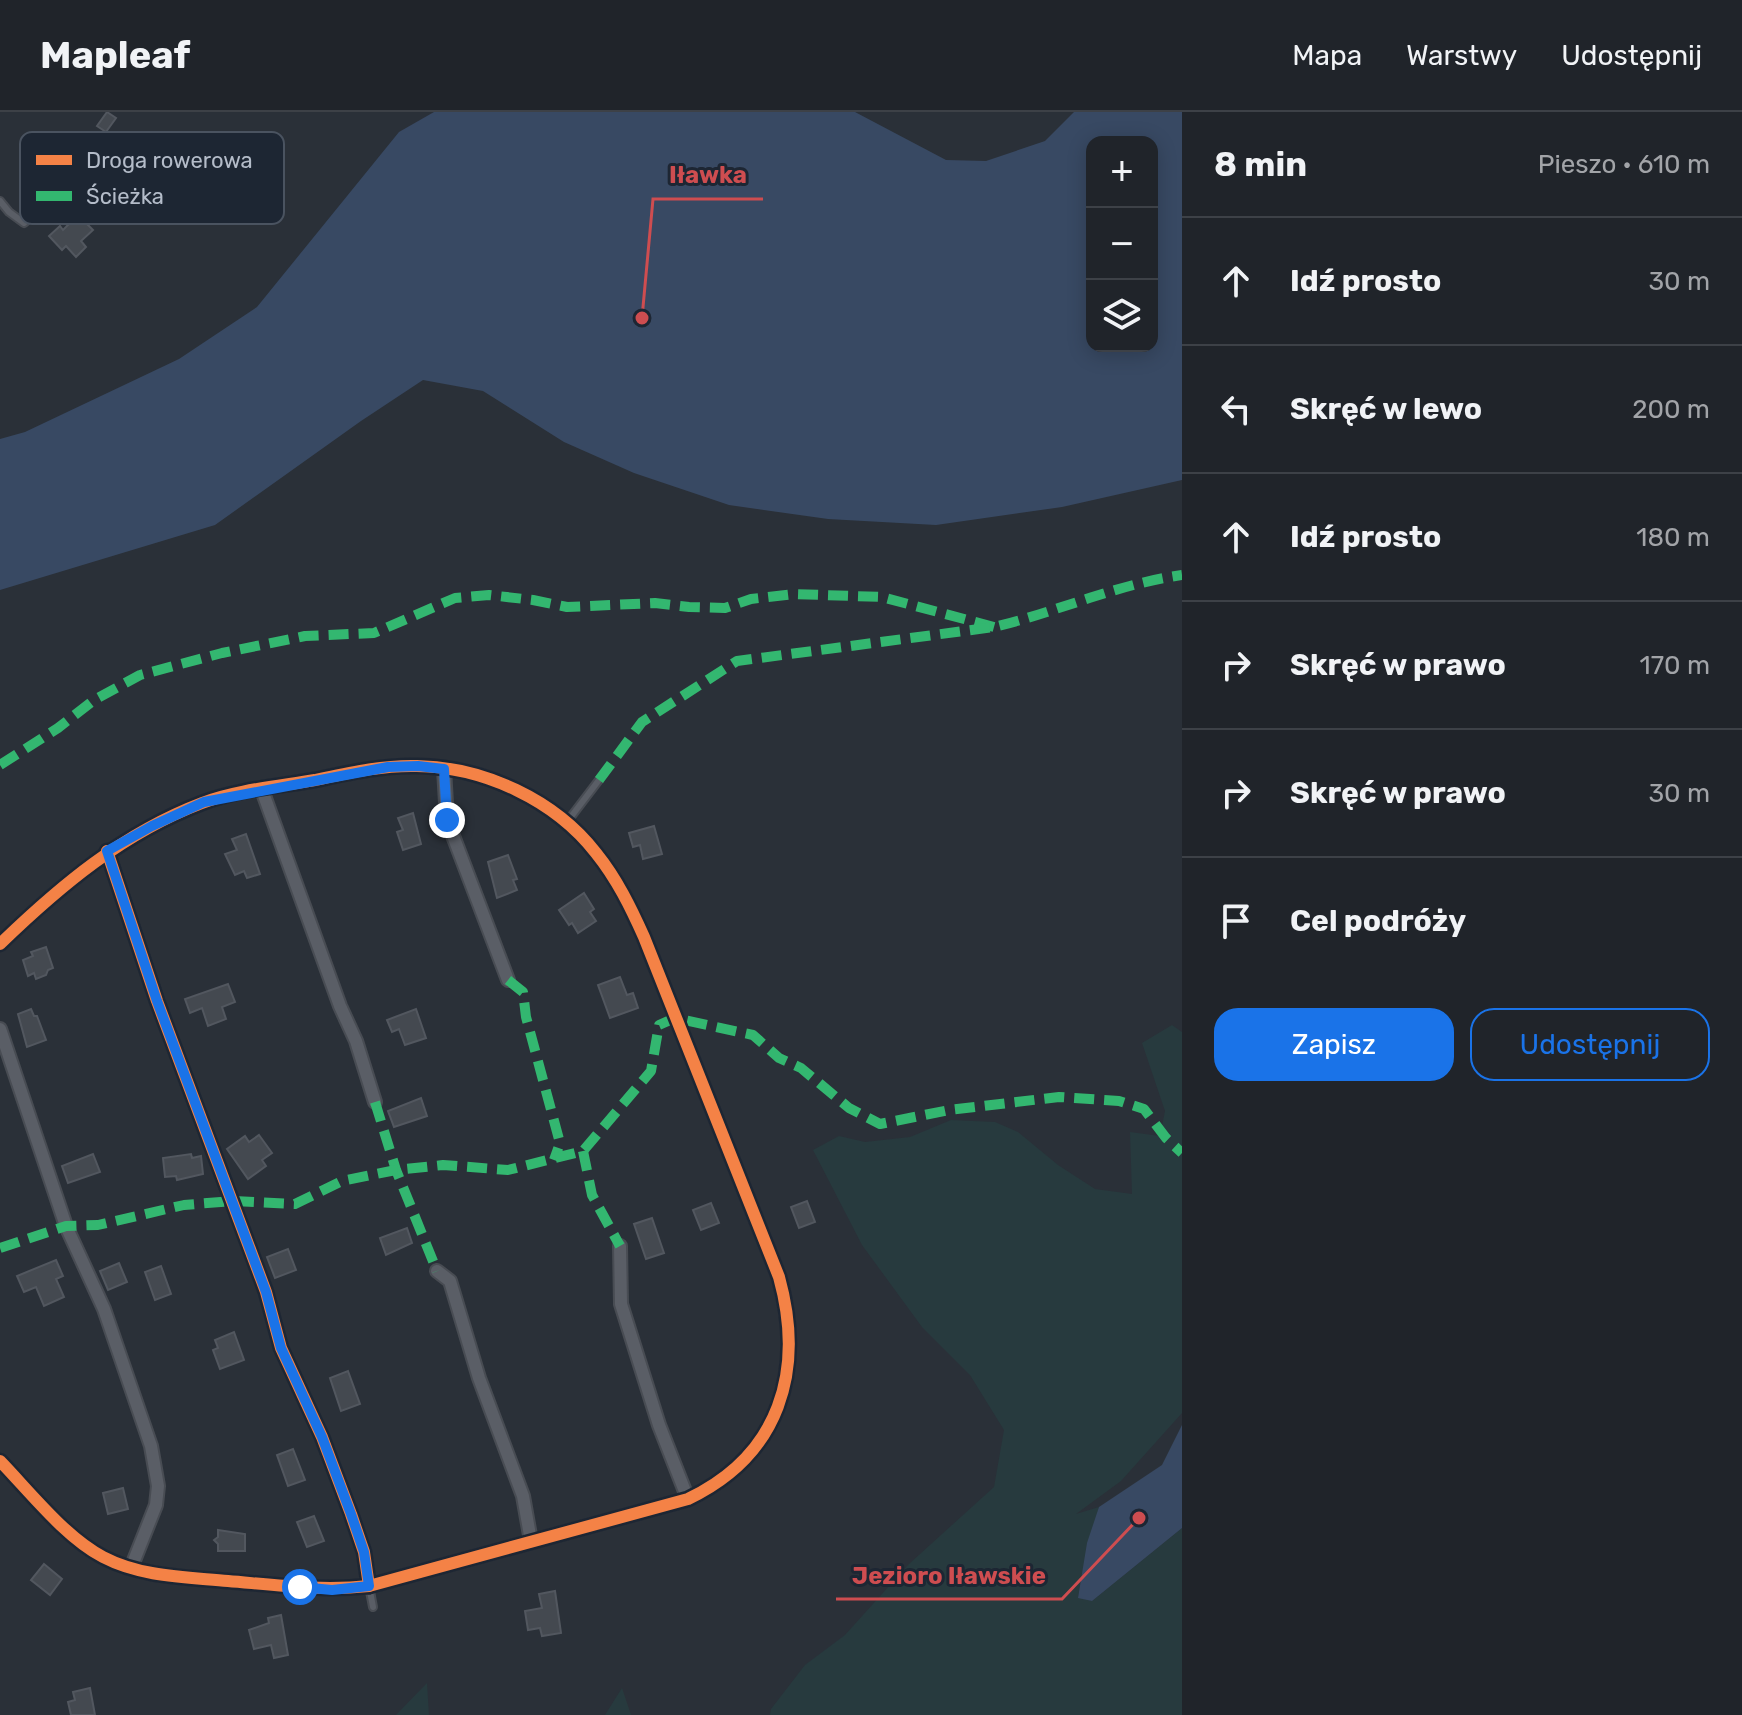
<!DOCTYPE html>
<html lang="pl">
<meta charset="utf-8">
<style>
body{margin:0;font-family:Rubik,sans-serif;background:#2d3036;color:#f1f3f6}
.controls{position:absolute;right:24px;top:24px;display:grid;overflow:hidden;border-radius:16px;box-shadow:0 4px 20px #0003}
.controls button{width:72px;height:72px;display:grid;place-items:center;padding:0;border:0;border-bottom:2px solid #3d4147;background:#20242a;color:#f1f3f6;font:40px sans-serif}
.stop{position:absolute;width:24px;height:24px;margin:-18px;border:6px solid #1a73e8;border-radius:50%;background:#fff}
.stop.end{background:#1a73e8;border-color:#fff;box-shadow:0 2px 8px #0008}
.list{margin:0;padding:0;list-style:none}
h2{display:flex;justify-content:space-between;align-items:center;height:104px;margin:0;padding:0 32px;font-size:34px}
h2 small{font-size:26px;font-weight:400;color:#a2a4a8}
.list li{display:grid;grid-template-columns:52px 1fr auto;gap:24px;align-items:center;box-sizing:border-box;height:128px;padding:0 32px;border-top:2px solid #3d4147}
.list b{display:block;font-size:30px;white-space:nowrap}
.list em{font-size:26px;font-style:normal;color:#a2a4a8}
.actions{display:flex;gap:16px;padding:24px 32px}
.actions a{flex:1;padding:18px 0;border:2px solid #1a73e8;border-radius:24px;text-align:center;font-size:28px;color:#1a73e8}
.actions .main{background:#1a73e8;color:#fff}
.icon{flex:none;width:44px;height:44px;fill:none;stroke:currentColor;stroke-width:2;stroke-linecap:round;stroke-linejoin:round}
.map{position:relative;flex:none;width:1182px;height:1603px;overflow:hidden}
header{display:flex;align-items:center;gap:48px;box-sizing:border-box;height:112px;padding:0 40px;background:#20242a;border-bottom:2px solid #3d4147}
header strong{font-size:38px}
nav{display:flex;gap:44px;margin-inline-start:auto;font-size:28px}
main{display:flex}
aside{flex:1;background:#20242a}
.map>svg:first-child{display:block}
</style>
<header>
<strong>Mapleaf</strong>
<nav><a>Mapa</a><a>Warstwy</a><a>Udostępnij</a></nav>
</header>
<main>
<div class="map">
<svg width="1182" height="1603" viewBox="0 0 1182 1603">
<rect width="100%" height="100%" fill="#2a3038"/>
<g fill="#273a3e">
<polygon points="1172,913 1182,920 1182,1301 1121,1369 1076,1402 1099,1395 1078,1485 1092,1489 1182,1416 1182,1603 770,1603 771,1597 805,1553 845,1523 909,1452 994,1375 1004,1318 970,1263 922,1215 862,1133 813,1038 839,1024 865,1030 910,1025 951,1008 995,1010 1018,1020 1058,1053 1095,1077 1132,1082 1130,1020 1160,1024 1165,999 1142,931"/>
<polygon points="427,1571 429,1603 396,1603"/>
<polygon points="622,1576 631,1603 605,1603"/>
</g>
<g fill="#384963" fill-rule="evenodd">
<path d="M434 0H855L946 48 986 49 1045 29 1074 0H1182V368L1062 395 936 413 828 407 729 393 634 361 564 330 483 279 423 268 361 309 215 413 0 478V327L25 320 179 247 257 195 399 20ZM1152 30V234H1092V30Z"/>
<polygon points="1182,1313 1182,1416 1092,1489 1078,1486 1087,1431 1099,1395 1162,1353"/>
</g>
<g fill="#444950" stroke="#52575f" stroke-width="2">
<polygon points="107,0 116,6 106,20 97,14"/>
<polygon points="78,103 93,118 81,129 86,135 76,145 66,134 62,138 49,124 60,114 63,118"/>
<polygon points="413,701 421,732 403,738 397,720 403,718 398,706"/>
<polygon points="654,714 662,742 643,747 640,733 633,735 629,721"/>
<polygon points="246,722 260,762 247,766 244,759 235,763 225,742 237,738 232,727"/>
<polygon points="508,743 517,767 513,768 517,778 497,786 488,750"/>
<polygon points="584,781 594,797 590,800 596,809 578,821 572,811 569,813 559,798"/>
<polygon points="46,835 53,856 48,858 46,863 36,867 34,861 28,864 23,848 33,844 31,840"/>
<polygon points="620,865 627,883 633,881 638,896 610,906 598,873"/>
<polygon points="228,872 235,890 222,895 226,907 208,914 202,896 190,901 185,887"/>
<polygon points="31,897 34,904 37,904 46,928 27,935 18,902"/>
<polygon points="416,897 426,926 405,933 399,917 392,920 387,908"/>
<polygon points="421,986 427,1004 394,1015 388,999"/>
<polygon points="259,1023 272,1041 262,1048 266,1054 248,1067 227,1037 245,1024 249,1030"/>
<polygon points="93,1042 100,1060 68,1071 62,1054"/>
<polygon points="191,1042 192,1046 201,1044 203,1062 177,1068 176,1064 165,1065 163,1046"/>
<polygon points="807,1089 815,1110 799,1116 791,1095"/>
<polygon points="711,1091 719,1111 701,1118 693,1098"/>
<polygon points="652,1106 664,1141 646,1147 634,1112"/>
<polygon points="407,1116 412,1131 386,1143 380,1126"/>
<polygon points="288,1137 296,1158 275,1166 267,1145"/>
<polygon points="56,1148 63,1164 56,1167 64,1185 44,1194 36,1175 24,1180 17,1164"/>
<polygon points="119,1151 127,1170 108,1178 100,1159"/>
<polygon points="161,1154 171,1182 155,1188 145,1160"/>
<polygon points="234,1220 244,1248 220,1257 213,1238 218,1236 215,1228"/>
<polygon points="348,1259 360,1292 341,1299 330,1266"/>
<polygon points="293,1337 305,1368 288,1374 277,1343"/>
<polygon points="123,1376 128,1397 108,1402 103,1381"/>
<polygon points="314,1404 324,1429 307,1435 297,1410"/>
<polygon points="218,1418 245,1422 245,1439 218,1439 218,1432 214,1428 218,1425"/>
<polygon points="44,1452 62,1467 50,1483 31,1468"/>
<polygon points="555,1479 561,1521 542,1524 540,1516 528,1518 525,1499 542,1496 539,1482"/>
<polygon points="281,1503 288,1543 274,1546 271,1533 254,1537 249,1518 269,1511 268,1506"/>
<polygon points="90,1576 95,1603 71,1603 68,1590 75,1588 73,1580"/>
</g>
<g fill="none" stroke-linecap="round" stroke-linejoin="round">
<defs>
<g id="service">
<polyline points="0,89 9,100 24,111 79,62"/>
<polyline points="567,710 599,668"/>
<polyline points="369,1474 373,1495"/>
</g>
<g id="minor">
<polyline points="444,657 447,708 508,868"/>
<polyline points="262,678 340,894 356,929 375,990"/>
<polyline points="107,739 157,889 266,1180 281,1236 322,1325 351,1402 364,1440 369,1474"/>
<path d="M0 832C60 774 123 721 202 691 235 678 280 674 315 668 348 661 382 653 417 654 484 655 555 688 596 741 617 767 631 796 644 825L779 1165C805 1259 780 1343 688 1387L369 1474C321 1479 276 1473 228 1469 186 1465 141 1465 103 1445 65 1425 30 1380 0 1349"/>
<polyline points="0,917 66,1114 104,1197 151,1334 158,1374 156,1393 131,1456"/>
<polyline points="620,1134 621,1192 659,1313 688,1387"/>
<polyline points="437,1159 450,1169 479,1266 523,1384 531,1429"/>
</g>
</defs>
<use href="#service" stroke="#484c53" stroke-width="10"/>
<use href="#minor" stroke="#484c53" stroke-width="16"/>
<use href="#service" stroke="#5a5e66" stroke-width="6"/>
<use href="#minor" stroke="#5a5e66" stroke-width="12"/>
<g stroke="#33b770" stroke-width="10" stroke-dasharray="20 10" stroke-linecap="butt">
<polyline points="0,653 58,616 94,588 140,563 222,541 305,524 374,521 455,486 489,483 533,488 567,495 655,491 689,495 725,496 751,487 794,482 882,485 994,515"/>
<path d="M599 668 642 610 737 549 994 515C1057 500 1117 472 1182 463"/>
<polyline points="508,868 523,880 526,905 560,1031 554,1048"/>
<polyline points="375,990 396,1058 437,1159"/>
<polyline points="583,1039 592,1083 620,1134"/>
<polyline points="0,1136 66,1114 98,1113 184,1093 232,1089 295,1092 342,1069 396,1058 443,1053 508,1058 583,1039 651,959 659,913 675,906 753,923 779,946 801,956 849,996 880,1012 949,998 1059,985 1119,989 1144,997 1166,1026 1182,1041"/>
</g>
<defs>
<g id="cycleway">
<polyline points="107,739 157,889 266,1180 281,1236 322,1325 351,1402 364,1440 369,1474"/>
<path d="M0 832C60 774 123 721 202 691 235 678 280 674 315 668 348 661 382 653 417 654 484 655 555 688 596 741 617 767 631 796 644 825L779 1165C805 1259 780 1343 688 1387L369 1474C321 1479 276 1473 228 1469 186 1465 141 1465 103 1445 65 1425 30 1380 0 1349"/>
</g>
</defs>
<use href="#cycleway" stroke="#1d2633" stroke-width="17"/>
<use href="#cycleway" stroke="#f48246" stroke-width="12"/>
</g>
<g fill="none" stroke-linecap="round" stroke-linejoin="round">
<polyline stroke="#1a73e8" stroke-width="10" points="300,1475 332,1478 369,1474 364,1440 351,1402 322,1325 281,1236 266,1180 157,889 107,739 152,714 204,690 388,655 418,654 444,657 447,708"/>
</g>
<rect x="20" y="20" width="264" height="92" rx="12" fill="#1d2633" stroke="#4a5360" stroke-width="2"/>
<rect x="36" y="43" width="36" height="10" fill="#f48246"/>
<rect x="36" y="79" width="36" height="10" fill="#33b770"/>
<g font-size="22" fill="#b4bcc9">
<text x="86" y="56">Droga rowerowa</text>
<text x="86" y="92">Ścieżka</text>
</g>
<path fill="none" stroke="#ce4d50" stroke-width="3" d="M642 206L653 87H763M1139 1406L1062 1487H836"/>
<g fill="#ce4d50" stroke="#1d2633" stroke-width="3">
<circle cx="642" cy="206" r="8"/>
<circle cx="1139" cy="1406" r="8"/>
</g>
<g font-size="24" text-anchor="middle" font-weight="bold" fill="#ce4d50" stroke="#1d2633" stroke-width="6" stroke-linejoin="round" paint-order="stroke">
<text x="708" y="71">Iławka</text>
<text x="949" y="1472">Jezioro Iławskie</text>
</g>
</svg>
<div class="controls">
<button>+</button>
<button>−</button>
<button><svg class="icon" aria-label="layers" viewBox="0 0 24 24"><path d="M12 4l9 5-9 5-9-5zM3 14l9 5 9-5"/></svg></button>
</div>
<div class="stop" style="left:300px;top:1475px"></div>
<div class="stop end" style="left:447px;top:708px"></div>
</div>
<aside>
<h2>8 min<small>Pieszo · 610 m</small></h2>
<ul class="list">
<li><svg class="icon" aria-label="ahead" viewBox="0 0 24 24"><path d="M12 20V5M6 11l6-6 6 6"/></svg><div><b>Idź prosto</b></div><em>30 m</em></li>
<li><svg class="icon" aria-label="left" viewBox="0 0 24 24"><path d="M17 20v-9H6M10 6l-5 5 5 5"/></svg><div><b>Skręć w lewo</b></div><em>200 m</em></li>
<li><svg class="icon" aria-label="ahead" viewBox="0 0 24 24"><path d="M12 20V5M6 11l6-6 6 6"/></svg><div><b>Idź prosto</b></div><em>180 m</em></li>
<li><svg class="icon" aria-label="right" viewBox="0 0 24 24"><path d="M7 20v-9h11M14 6l5 5-5 5"/></svg><div><b>Skręć w prawo</b></div><em>170 m</em></li>
<li><svg class="icon" aria-label="right" viewBox="0 0 24 24"><path d="M7 20v-9h11M14 6l5 5-5 5"/></svg><div><b>Skręć w prawo</b></div><em>30 m</em></li>
<li><svg class="icon" aria-label="arrive" viewBox="0 0 24 24"><path d="M6 21V4h12l-3 4 3 4H6"/></svg><div><b>Cel podróży</b></div></li>
</ul>
<div class="actions"><a class="main">Zapisz</a><a>Udostępnij</a></div>
</aside>
</main>
